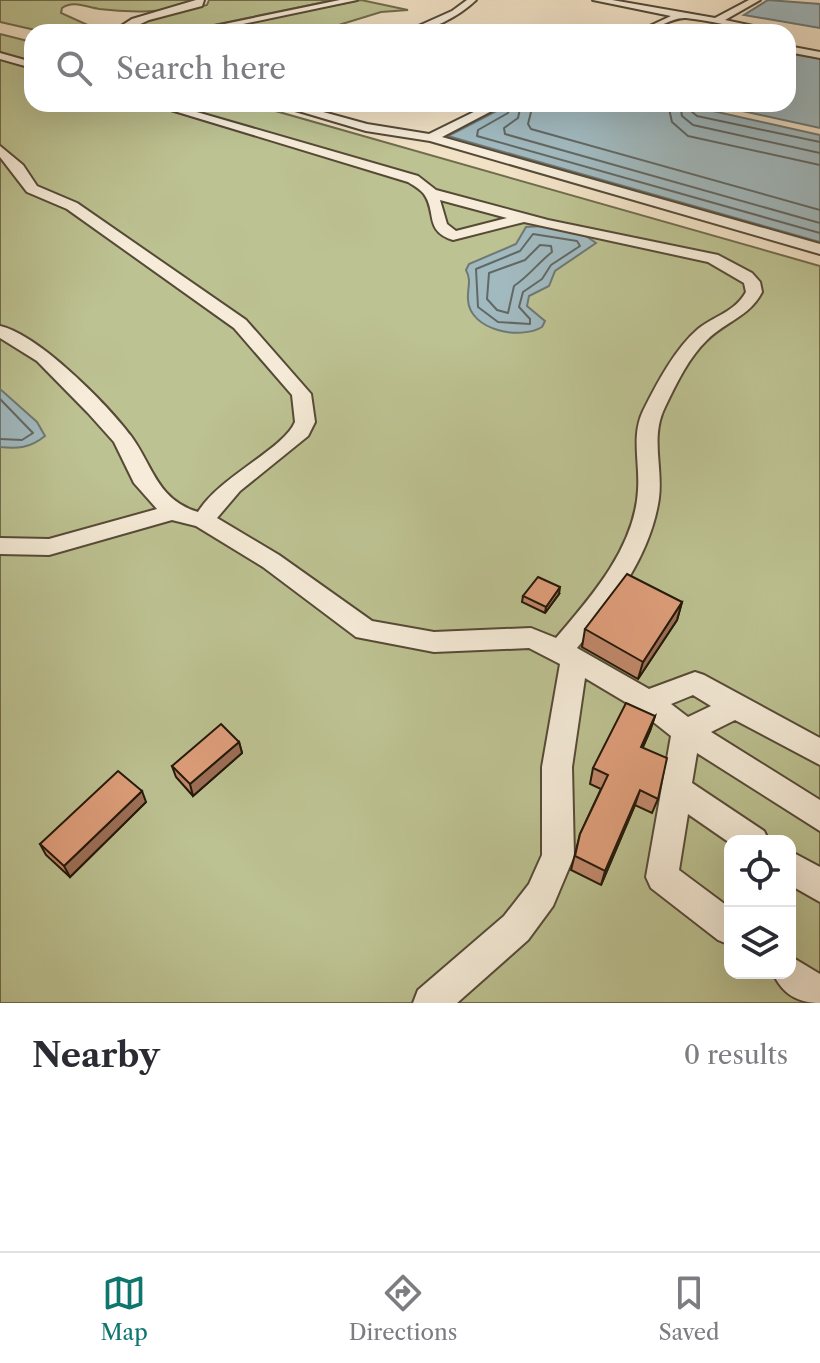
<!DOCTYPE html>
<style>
body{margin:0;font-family:"Libre Caslon Text",serif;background:#f2f2f3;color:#2b2b33}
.controls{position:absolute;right:24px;bottom:24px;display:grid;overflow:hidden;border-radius:16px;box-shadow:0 8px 32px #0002}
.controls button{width:72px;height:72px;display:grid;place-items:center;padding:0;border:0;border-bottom:2px solid #e1e1e2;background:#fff;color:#2b2b33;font:40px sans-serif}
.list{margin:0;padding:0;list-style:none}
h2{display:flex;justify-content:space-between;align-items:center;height:104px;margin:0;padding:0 32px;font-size:34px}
h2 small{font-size:26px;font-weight:400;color:#7c7c81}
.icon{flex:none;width:44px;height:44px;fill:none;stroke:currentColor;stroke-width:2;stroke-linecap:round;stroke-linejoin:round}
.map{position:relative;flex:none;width:820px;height:1003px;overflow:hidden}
.search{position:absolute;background:#fff;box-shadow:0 8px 32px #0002;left:24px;right:24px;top:24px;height:88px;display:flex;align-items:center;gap:20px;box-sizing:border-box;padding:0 28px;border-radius:24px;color:#7c7c81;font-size:30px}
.sheet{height:248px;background:#fff}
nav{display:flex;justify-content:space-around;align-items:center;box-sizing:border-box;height:112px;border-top:2px solid #e1e1e2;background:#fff;font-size:22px;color:#7c7c81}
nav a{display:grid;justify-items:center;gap:4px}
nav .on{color:#0f766e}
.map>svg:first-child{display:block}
</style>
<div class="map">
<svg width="820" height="1003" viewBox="0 0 820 1003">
<rect width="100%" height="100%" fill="#f1e1c5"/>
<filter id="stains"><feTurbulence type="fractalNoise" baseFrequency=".0025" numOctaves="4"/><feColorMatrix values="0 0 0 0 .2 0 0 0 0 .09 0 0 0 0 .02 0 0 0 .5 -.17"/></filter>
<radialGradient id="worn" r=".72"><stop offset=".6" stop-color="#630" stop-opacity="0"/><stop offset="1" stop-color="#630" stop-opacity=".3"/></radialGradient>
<g fill="#bdc292" stroke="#706c4d" stroke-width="2" fill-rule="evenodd">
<path d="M0 0H195C176 15 123 12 99 9 86 7 73 0 62 8L61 13 103 32H44L0 22Z"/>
<polygon points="209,0 334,0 180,32 122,32 149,20 207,5"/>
<polygon points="361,0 408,10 381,12 316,32 204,32"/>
<path d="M0 34 32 42V104H251L820 266V1003H0ZM730 841H790V973H730Z"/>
</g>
<g fill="#a1bac0" stroke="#6e7976" stroke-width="2">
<polygon points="768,0 820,4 820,28 744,15"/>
<polygon points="788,52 820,58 820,128 711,104 788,104"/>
<polygon points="510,104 682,104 820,135 820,242 448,136"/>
<path d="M543 226 583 234 596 243 555 271 549 286 529 296 527 306 545 321 542 327C521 340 470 331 468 300 467 288 472 281 466 270L469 264 516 244 526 227Z"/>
<path d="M0 389 37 422 45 436C30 448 18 449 0 447Z"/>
</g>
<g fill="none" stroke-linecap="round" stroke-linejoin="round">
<g stroke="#626864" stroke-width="2">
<polyline points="511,104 508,113 478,130 477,136 820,233"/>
<polyline points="521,104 518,118 504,128 505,134 820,223"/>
<polyline points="533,104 528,124 531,129 820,210"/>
<polyline points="668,104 672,122 688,136 820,165"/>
<polyline points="680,104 682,116 693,125 820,153"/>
<polyline points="690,104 691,111 697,116 820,142"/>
<polygon points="533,234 577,241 580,246 551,265 542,279 523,292 519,307 530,319 530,324 498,322 478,307 476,269 520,251"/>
<path d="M540 245 551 246 552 252C538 263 529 276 514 286L508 313 497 310 487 299 489 273 525 260Z"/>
<polyline points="0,399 33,433 22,440 0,439"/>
</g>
<defs>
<g id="minor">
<polygon points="196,0 204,0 202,6 149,20 123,32 112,32 132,19"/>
<polygon points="340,0 357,0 205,32 186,32"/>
<path d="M467 0H476C458 17 430 32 405 32L452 11Z"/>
<path d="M593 0H612L715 18 749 0H760L725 20 782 32C749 32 718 21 686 18 670 17 655 32 637 32L671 16Z"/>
<polygon points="788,46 820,52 820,58 788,52"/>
<polygon points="0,53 32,62 32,68 0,59"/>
<path d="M151 104H169L418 176 436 190 548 220 718 255 752 273 760 282 762 292C749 317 726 321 707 340 689 357 676 384 665 407 650 437 663 467 659 498 651 555 613 605 577 648L649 689 695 672 704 675 820 738V765L735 720 711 732 820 800V831L697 753 692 783 764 831 769 841 730 843 688 814 679 870 730 908V945L718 940 651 888 646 877 671 736 637 709 585 678 572 767 574 856 553 906 528 940 457 1003H413L418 990 504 916 529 884 542 855V767L560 664 529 648 434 652 356 637 263 567 196 526 172 520 49 555 0 554V538L49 539 157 509 134 483 114 442 88 413 37 361 0 338V326C39 335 107 404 131 436 153 466 157 500 198 512 219 477 284 449 295 422L292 395 234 328 67 209 27 192 0 157V146L23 165 37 186 77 203 246 320 311 394 315 422 308 436 240 491 217 518 279 555 372 621 434 632 531 628 556 638C592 596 635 547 638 490 640 463 631 436 643 411 657 383 675 349 698 329 714 316 735 312 746 292L744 283 708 262 524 222 453 240C424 231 437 212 424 194 420 189 413 185 408 182ZM440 200 507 218 456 231 447 224ZM693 695 711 706 688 717 671 704Z"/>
<polygon points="275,104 294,104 367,124 429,134 490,104 505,104 442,137 820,244 820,254 430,141 366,131"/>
<polygon points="790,851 820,867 820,902 790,885"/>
<path d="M790 956 820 974V1003C798 1003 782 994 773 973H790Z"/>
</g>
</defs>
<use href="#minor" stroke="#564a37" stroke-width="4"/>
<use href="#minor" fill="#f6ecd9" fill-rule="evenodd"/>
</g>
<g fill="#c1896b" stroke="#221708" stroke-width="2">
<polygon points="559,594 545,613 522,602 523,596"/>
<polygon points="682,602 677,620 638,679 582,647 585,629"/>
<polygon points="655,716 650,731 643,747 658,799 652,813 635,805 601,885 571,870 580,834 601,789 590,784 593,768"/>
<polygon points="239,742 242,753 193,796 176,777 172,766"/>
<polygon points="146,802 70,877 46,855 40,844"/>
</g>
<g fill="#9d6f57" stroke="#221708" stroke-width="2">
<polygon points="560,587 559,594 545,613 546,607"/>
<polygon points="682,602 677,620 638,679 643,662"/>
<polygon points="655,716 650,731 636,762 641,747"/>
<polygon points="239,742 242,753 193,796 190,784"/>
<polygon points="640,790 635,805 601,885 605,871"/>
<polygon points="142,791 146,802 70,877 64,866"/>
</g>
<g fill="#e09f7c" stroke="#221708" stroke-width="2">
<polygon points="627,574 682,602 643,662 585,629"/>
<polygon points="538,577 560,587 546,607 523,596"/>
<polygon points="626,703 655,716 641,747 667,758 658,799 640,790 605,871 575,856 580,834 608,775 593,768"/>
<polygon points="221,724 239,742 190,784 172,766"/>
<polygon points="118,771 142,791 64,866 40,844"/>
</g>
<rect width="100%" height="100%" filter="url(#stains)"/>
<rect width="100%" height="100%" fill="url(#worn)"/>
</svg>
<div class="controls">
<button><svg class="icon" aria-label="locate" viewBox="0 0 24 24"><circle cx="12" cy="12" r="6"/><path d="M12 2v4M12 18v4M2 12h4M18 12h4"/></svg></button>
<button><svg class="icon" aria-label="layers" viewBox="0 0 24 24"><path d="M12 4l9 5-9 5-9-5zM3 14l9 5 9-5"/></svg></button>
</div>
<div class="search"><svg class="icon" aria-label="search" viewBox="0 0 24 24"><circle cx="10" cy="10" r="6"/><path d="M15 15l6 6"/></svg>Search here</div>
</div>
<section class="sheet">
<h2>Nearby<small>0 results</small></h2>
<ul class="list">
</ul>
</section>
<nav>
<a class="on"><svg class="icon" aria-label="map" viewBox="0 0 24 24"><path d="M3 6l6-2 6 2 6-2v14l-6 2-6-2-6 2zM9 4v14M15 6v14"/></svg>Map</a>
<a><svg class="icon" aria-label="directions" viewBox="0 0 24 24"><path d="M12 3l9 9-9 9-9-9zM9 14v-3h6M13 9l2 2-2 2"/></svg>Directions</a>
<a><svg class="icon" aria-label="saved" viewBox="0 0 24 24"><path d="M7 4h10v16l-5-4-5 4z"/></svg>Saved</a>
</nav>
